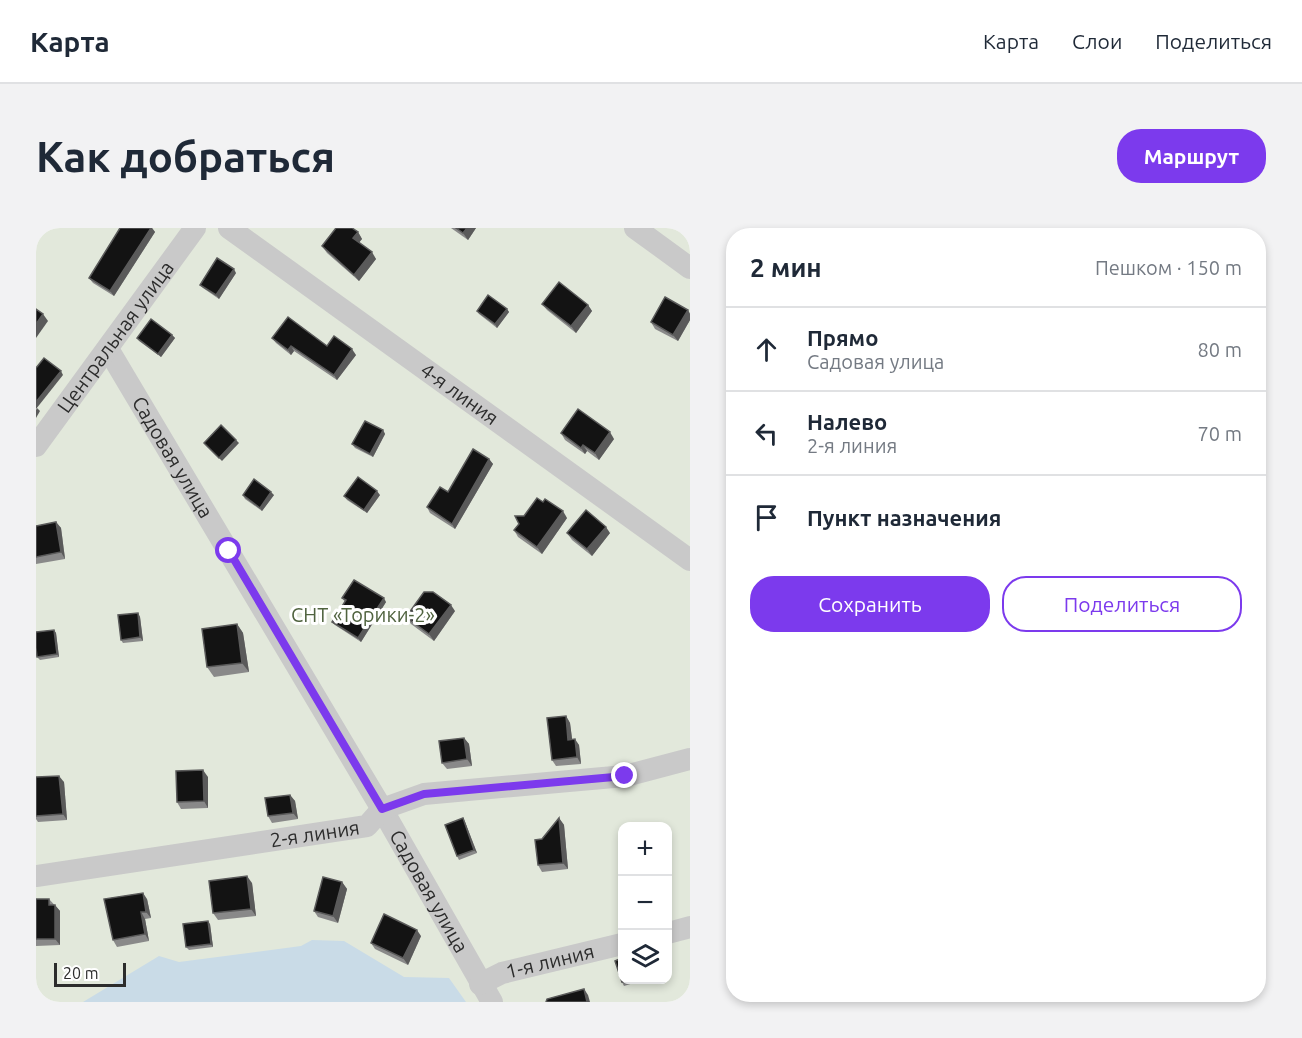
<!DOCTYPE html>
<html lang="ru">
<meta charset="utf-8">
<style>
body{margin:0;font-family:Ubuntu,sans-serif;background:#f2f2f3;color:#1f2937}
.controls{position:absolute;right:18px;bottom:18px;display:grid;overflow:hidden;border-radius:12px;box-shadow:0 3px 9px #0003}
.controls button{width:54px;height:54px;display:grid;place-items:center;padding:0;border:0;border-bottom:2px solid #e0e1e3;background:#fff;color:#1f2937;font:30px sans-serif}
.scale{position:absolute;left:18px;bottom:15px;width:72px;box-sizing:border-box;padding-left:6px;border:3px solid #2c2c2c;border-top:0;font-size:16px;line-height:21px;white-space:nowrap;color:#2c2c2c;-webkit-text-stroke:4px #fff;paint-order:stroke}
.stop{position:absolute;width:18px;height:18px;margin:-14px;border:4px solid #7c3aed;border-radius:50%;background:#fff}
.stop.end{background:#7c3aed;border-color:#fff;box-shadow:0 2px 6px #0008}
.list{margin:0;padding:0;list-style:none}
h2{display:flex;justify-content:space-between;align-items:center;height:78px;margin:0;padding:0 24px;font-size:26px}
h2 small{font-size:20px;font-weight:400;color:#747a83}
.list li{display:grid;grid-template-columns:39px 1fr auto;gap:18px;align-items:center;box-sizing:border-box;height:84px;padding:0 24px;border-top:2px solid #e0e1e3}
.list b{display:block;font-size:22px;white-space:nowrap}
.list p{margin:0;font-size:20px;white-space:nowrap;color:#747a83}
.list em{font-size:20px;font-style:normal;color:#747a83}
.actions{display:flex;gap:12px;padding:18px 24px}
.actions a{flex:1;padding:14px 0;border:2px solid #7c3aed;border-radius:24px;text-align:center;font-size:21px;color:#7c3aed}
.actions .main{background:#7c3aed;color:#fff}
.icon{flex:none;width:33px;height:33px;fill:none;stroke:currentColor;stroke-width:2;stroke-linecap:round;stroke-linejoin:round}
.map{position:relative;flex:none;width:654px;height:774px;overflow:hidden;border-radius:24px}
header{display:flex;align-items:center;gap:36px;box-sizing:border-box;height:84px;padding:0 30px;background:#fff;border-bottom:2px solid #e0e1e3}
header strong{font-size:28px}
nav{display:flex;gap:33px;margin-inline-start:auto;font-size:21px}
.intro{display:flex;align-items:center;justify-content:space-between;box-sizing:border-box;height:144px;padding:0 36px}
h1{margin:0;font-size:42px}
.button{padding:15px 27px;border-radius:24px;background:#7c3aed;color:#fff;font-size:21px;font-weight:700}
main{display:flex;gap:36px;padding:0 36px}
aside{flex:1;background:#fff;border-radius:24px;box-shadow:0 3px 9px #0003}
.map>svg:first-child{display:block}
</style>
<header>
<strong>Карта</strong>
<nav><a>Карта</a><a>Слои</a><a>Поделиться</a></nav>
</header>
<div class="intro"><h1>Как добраться</h1><a class="button">Маршрут</a></div>
<main>
<div class="map">
<svg width="654" height="774" viewBox="0 0 654 774">
<rect width="100%" height="100%" fill="#fff"/>
<path fill="#e2e8db" fill-rule="evenodd" d="M0 0H654V774H0ZM586 598H632V752H586Z"/>
<polygon fill="#c9dbe7" points="276,712 308,713 368,749 413,750 430,774 47,774 123,728 143,734 265,718"/>
<g fill="none" stroke-linecap="round" stroke-linejoin="round">
<g stroke="#c9c9c9" stroke-width="22">
<path id="s1" d="M193 0 654 332"/>
<polyline points="599,0 654,40"/>
<path id="s2" d="M72 121 346 581 456 774"/>
<path id="s3" d="M0 218 159 0"/>
<path id="s4" d="M0 648 331 598 346 581 388 566 589 548 654 531"/>
<polyline points="632,705 654,699"/>
<path id="s5" d="M444 756 466 745 586 716"/>
</g>
</g>
<g fill="#898989">
<polygon points="84,0 116,0 119,4 78,68 57,55 53,50"/>
<polygon points="415,0 440,0 432,12"/>
<polygon points="322,4 326,11 323,14 340,31 323,53 291,25 286,18"/>
<polygon points="200,45 183,71 167,60 164,57"/>
<polygon points="506,76 552,77 556,83 540,105 511,82"/>
<polygon points="471,81 473,84 461,100 443,86 441,83"/>
<polygon points="652,82 654,86 654,92 642,113 619,101 615,94"/>
<polygon points="136,107 139,110 125,129 103,113 101,110"/>
<polygon points="236,110 291,118 320,127 301,152 258,123 255,127 240,115"/>
<polygon points="347,202 349,206 337,229 319,220 316,216"/>
<polygon points="525,205 578,211 563,232 551,223 549,226 529,212"/>
<polygon points="453,231 457,236 419,301 394,285 391,279 412,264"/>
<polygon points="207,267 238,267 226,283 209,271"/>
<polygon points="344,267 331,285 311,272 308,268"/>
<polygon points="488,288 531,290 506,326 482,309 478,302"/>
<polygon points="20,294 25,300 29,331 0,336 0,298"/>
<polygon points="531,305 574,305 556,328 536,312"/>
<polygon points="306,370 350,374 325,414 299,397 296,394 309,374"/>
<polygon points="419,383 398,413 375,396 370,389"/>
<polygon points="102,385 104,389 107,413 87,415 85,412"/>
<polygon points="201,396 207,405 213,444 178,449 171,439"/>
<polygon points="18,402 20,405 23,429 4,432 1,429"/>
<polygon points="530,488 534,495 536,511 543,517 545,536 520,538 516,532"/>
<polygon points="428,510 433,516 436,538 411,541 406,535"/>
<polygon points="0,549 28,554 31,592 2,594 0,591"/>
<polygon points="172,549 172,580 145,581 141,574"/>
<polygon points="254,567 259,573 262,591 236,595 232,588"/>
<polygon points="427,590 429,594 441,625 423,632 421,628"/>
<polygon points="523,590 528,597 532,641 506,644 502,637 506,611"/>
<polygon points="306,654 311,661 302,695 282,689 278,683"/>
<polygon points="216,655 220,688 182,692 177,685"/>
<polygon points="0,671 13,671 24,683 24,717 0,718"/>
<polygon points="111,671 115,690 109,691 113,713 81,719 77,712"/>
<polygon points="174,696 177,719 153,722 150,719"/>
<polygon points="385,708 372,737 339,721 335,715"/>
<polygon points="586,752 607,752 588,758 586,754"/>
</g>
<g fill="#5a5a5a">
<polygon points="115,0 116,0 119,4 78,68 74,63"/>
<polygon points="431,0 440,0 432,12 427,5"/>
<polygon points="322,4 326,11 322,16 317,10"/>
<polygon points="336,24 340,31 323,53 318,47"/>
<polygon points="198,41 200,45 183,71 180,67"/>
<polygon points="552,77 556,83 540,105 535,98"/>
<polygon points="471,81 473,84 461,100 459,96"/>
<polygon points="652,82 654,86 654,92 642,113 637,107"/>
<polygon points="7,86 12,93 0,110 0,96"/>
<polygon points="136,107 139,110 125,129 122,126"/>
<polygon points="255,118 258,123 255,127 252,122"/>
<polygon points="316,121 320,127 301,152 298,147"/>
<polygon points="25,143 27,147 0,181 0,174"/>
<polygon points="1,180 4,183 0,190 0,182"/>
<polygon points="347,202 349,206 337,229 334,226"/>
<polygon points="574,204 578,211 563,232 559,225"/>
<polygon points="200,212 203,215 186,233 183,230"/>
<polygon points="547,217 551,223 549,226 545,220"/>
<polygon points="453,231 457,236 419,301 416,296"/>
<polygon points="341,263 344,267 331,285 328,282"/>
<polygon points="235,264 238,267 226,283 224,280"/>
<polygon points="527,283 531,290 506,326 501,319"/>
<polygon points="20,294 25,300 29,331 25,324"/>
<polygon points="570,299 574,305 556,328 551,321"/>
<polygon points="348,370 350,374 325,414 322,410"/>
<polygon points="415,377 419,383 398,413 393,406"/>
<polygon points="102,385 104,389 107,413 104,409"/>
<polygon points="201,396 207,405 213,444 206,435"/>
<polygon points="18,402 20,405 23,429 21,426"/>
<polygon points="530,488 534,495 537,518 532,512"/>
<polygon points="428,510 433,516 436,538 431,531"/>
<polygon points="539,511 543,517 545,536 541,529"/>
<polygon points="167,542 172,549 172,580 168,573"/>
<polygon points="23,548 28,554 31,592 27,586"/>
<polygon points="254,567 259,573 262,591 257,585"/>
<polygon points="427,590 429,594 441,625 438,622"/>
<polygon points="523,590 528,597 532,641 527,635"/>
<polygon points="211,648 216,655 220,688 215,681"/>
<polygon points="306,654 311,661 302,695 297,688"/>
<polygon points="107,665 111,671 115,690 110,684"/>
<polygon points="19,677 24,683 24,717 19,711"/>
<polygon points="105,684 109,691 113,713 109,706"/>
<polygon points="172,693 174,696 177,719 175,716"/>
<polygon points="381,702 385,708 372,737 367,730"/>
<polygon points="548,761 552,767 554,774 551,774"/>
</g>
<g fill="#131313" stroke="#5a5a5a" stroke-width="1.5">
<polygon points="84,0 115,0 74,63 53,50"/>
<polygon points="300,0 316,0 322,4 317,10 336,24 318,47 286,18"/>
<polygon points="420,0 431,0 427,5"/>
<polygon points="181,30 198,41 180,67 164,57"/>
<polygon points="523,54 552,77 535,98 506,76"/>
<polygon points="452,67 471,81 459,96 441,83"/>
<polygon points="629,69 652,82 637,107 615,94"/>
<polygon points="0,81 7,86 0,96"/>
<polygon points="252,89 291,118 298,108 316,121 298,147 255,118 252,122 236,110"/>
<polygon points="115,91 136,107 122,126 101,110"/>
<polygon points="8,130 25,143 0,174 0,140"/>
<polygon points="542,181 574,204 559,225 547,217 545,220 525,205"/>
<polygon points="329,193 347,202 334,226 316,216"/>
<polygon points="185,197 200,212 183,230 168,215"/>
<polygon points="437,221 453,231 416,296 391,279 404,259 412,264"/>
<polygon points="322,249 341,263 328,282 308,268"/>
<polygon points="218,251 235,264 224,280 207,267"/>
<polygon points="501,270 507,274 509,271 527,283 501,319 478,302 483,296 479,288 488,288"/>
<polygon points="550,282 570,299 551,321 531,305"/>
<polygon points="20,294 25,324 0,329 0,298"/>
<polygon points="318,352 348,370 322,410 296,394 310,372 306,370"/>
<polygon points="388,364 397,364 415,377 393,406 370,389"/>
<polygon points="102,385 104,409 85,412 82,387"/>
<polygon points="201,396 206,435 171,439 166,401"/>
<polygon points="18,402 21,426 1,429 0,420 0,404"/>
<polygon points="530,488 532,512 539,511 541,529 516,532 511,490"/>
<polygon points="428,510 431,531 406,535 403,513"/>
<polygon points="167,542 168,573 141,574 140,543"/>
<polygon points="23,548 27,586 0,588 0,549"/>
<polygon points="254,567 257,585 232,588 229,570"/>
<polygon points="427,590 438,622 421,628 409,597"/>
<polygon points="523,590 527,635 502,637 499,612 506,611"/>
<polygon points="211,648 215,681 177,685 173,653"/>
<polygon points="287,649 306,654 297,688 278,683"/>
<polygon points="107,665 110,684 105,684 109,706 77,712 68,671"/>
<polygon points="0,671 13,671 13,677 19,677 19,711 0,711"/>
<polygon points="348,686 381,702 367,730 335,715"/>
<polygon points="172,693 175,716 150,719 147,696"/>
<polygon points="586,730 586,752 595,752 586,754 579,733"/>
<polygon points="548,761 551,774 510,774 511,771"/>
</g>
<g fill="none" stroke-linecap="round" stroke-linejoin="round">
<polyline stroke="#7c3aed" stroke-width="8" points="193,323 346,581 388,566 589,548"/>
</g>
<g text-anchor="middle" stroke-width="6" stroke-linejoin="round" paint-order="stroke">
<g font-size="20" fill="#2c2c2c" stroke="#fff">
<text dy="7" stroke="none"><textPath href="#s3" startOffset="135">Центральная улица</textPath></text>
<text dy="7" stroke="none"><textPath href="#s1" startOffset="284">4-я линия</textPath></text>
<text dy="7" stroke="none"><textPath href="#s2" startOffset="126">Садовая улица</textPath></text>
<text dy="7" stroke="none"><textPath href="#s4" startOffset="282">2-я линия</textPath></text>
<text dy="7" stroke="none"><textPath href="#s2" startOffset="630">Садовая улица</textPath></text>
<text dy="7" stroke="none"><textPath href="#s5" startOffset="74">1-я линия</textPath></text>
</g>
<g font-size="20" fill="#50633f" stroke="#fff">
<text x="327" y="394">СНТ «Торики-2»</text>
</g>
</g>
</svg>
<div class="controls">
<button>+</button>
<button>−</button>
<button><svg class="icon" aria-label="layers" viewBox="0 0 24 24"><path d="M12 4l9 5-9 5-9-5zM3 14l9 5 9-5"/></svg></button>
</div>
<div class="scale">20 m</div>
<div class="stop" style="left:193px;top:323px"></div>
<div class="stop end" style="left:589px;top:548px"></div>
</div>
<aside>
<h2>2 мин<small>Пешком · 150 m</small></h2>
<ul class="list">
<li><svg class="icon" aria-label="ahead" viewBox="0 0 24 24"><path d="M12 20V5M6 11l6-6 6 6"/></svg><div><b>Прямо</b><p>Садовая улица</p></div><em>80 m</em></li>
<li><svg class="icon" aria-label="left" viewBox="0 0 24 24"><path d="M17 20v-9H6M10 6l-5 5 5 5"/></svg><div><b>Налево</b><p>2-я линия</p></div><em>70 m</em></li>
<li><svg class="icon" aria-label="arrive" viewBox="0 0 24 24"><path d="M6 21V4h12l-3 4 3 4H6"/></svg><div><b>Пункт назначения</b></div></li>
</ul>
<div class="actions"><a class="main">Сохранить</a><a>Поделиться</a></div>
</aside>
</main>
